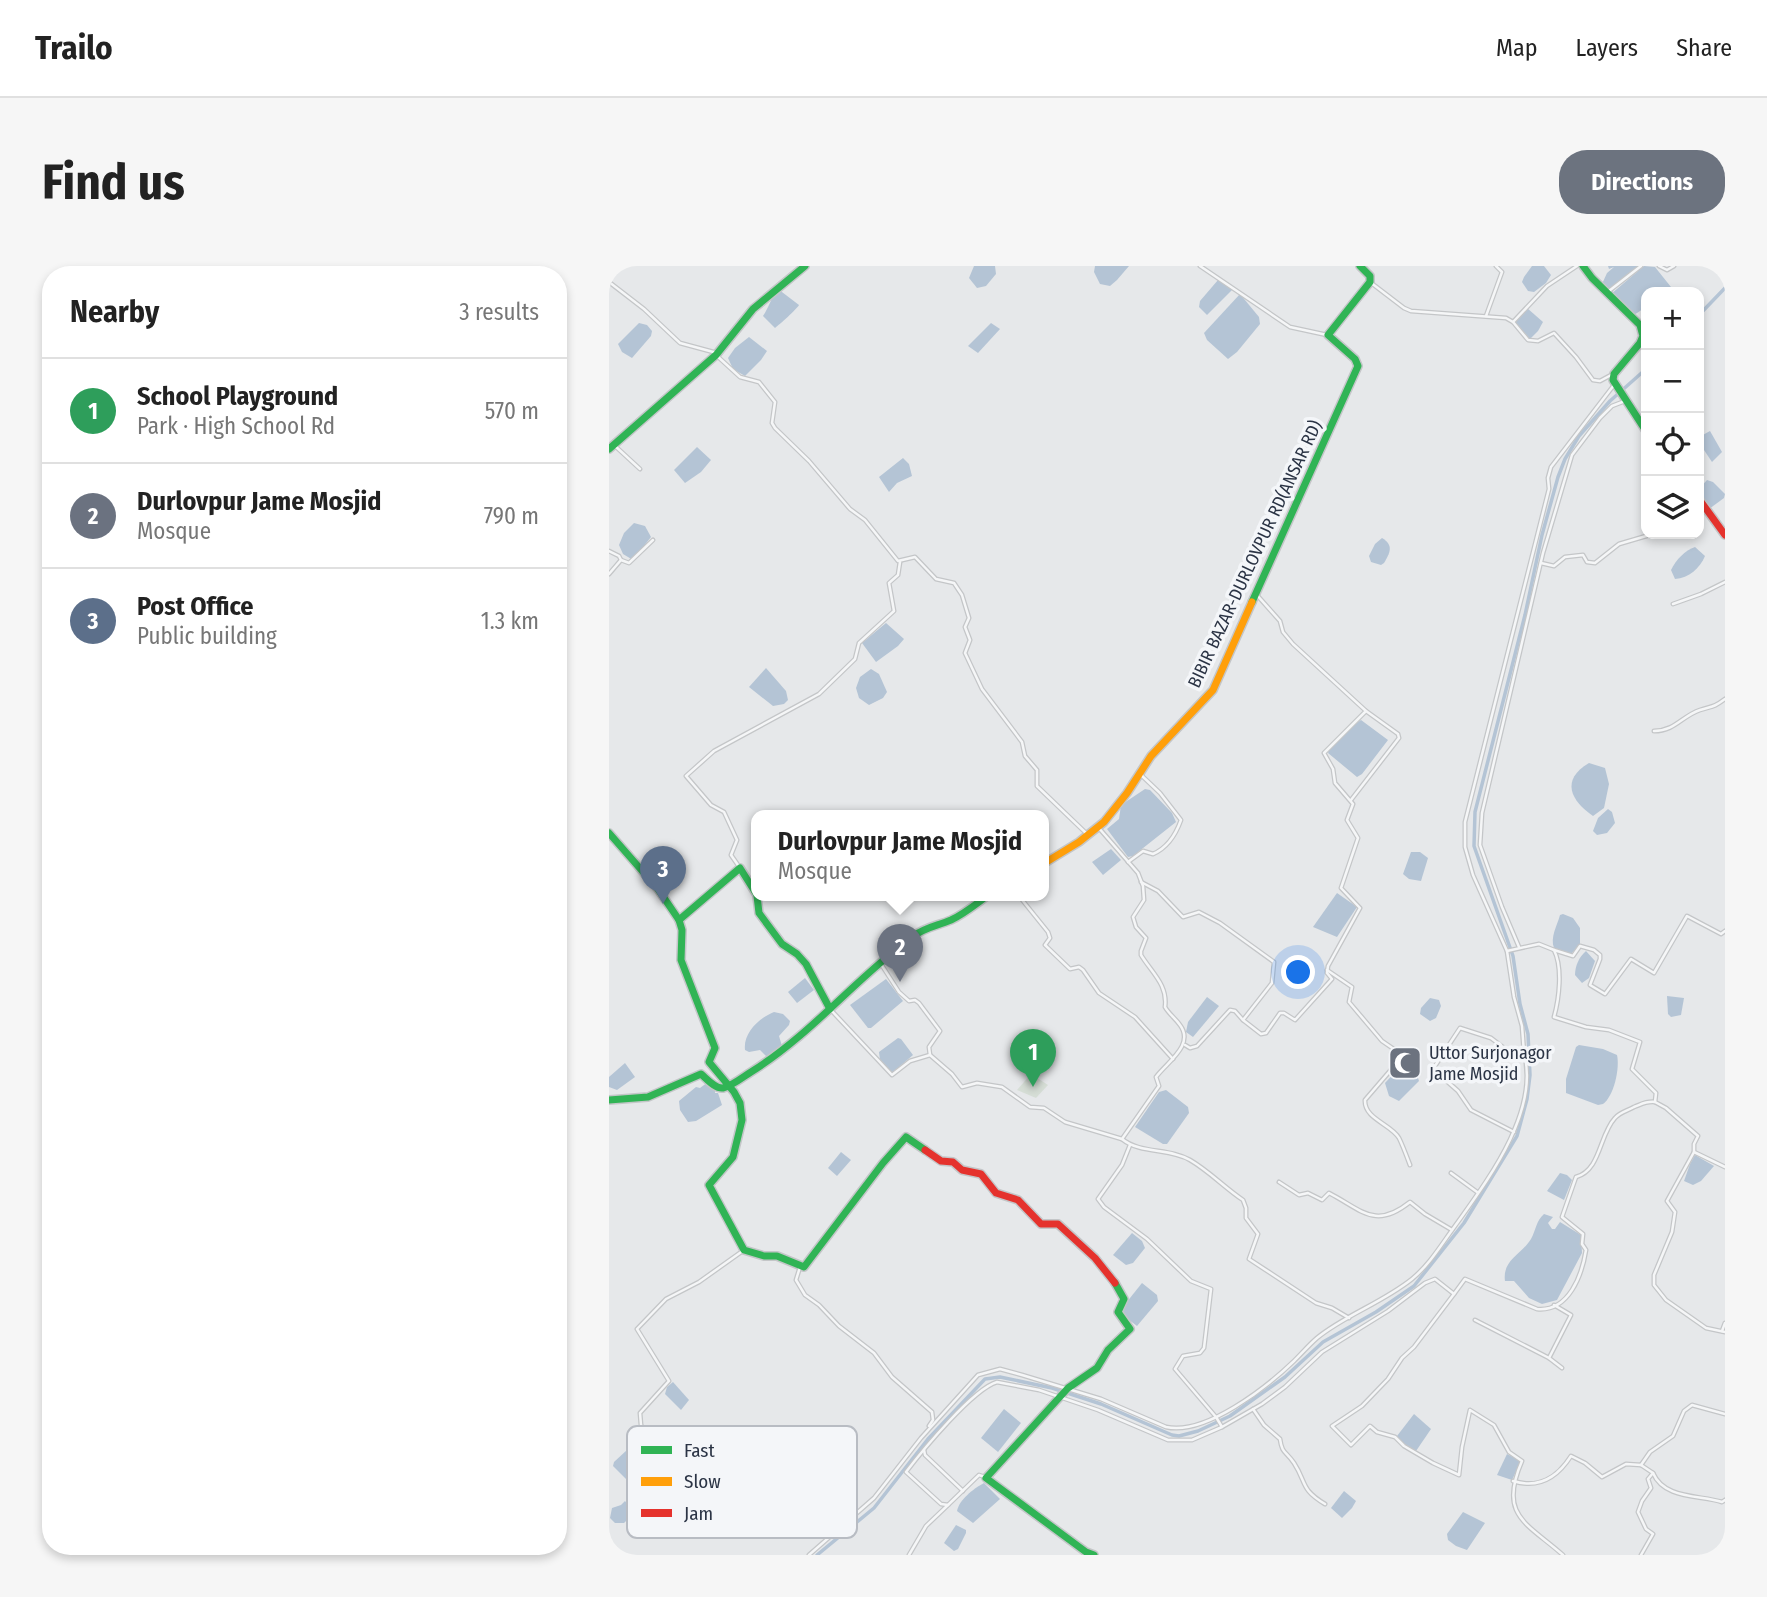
<!DOCTYPE html>
<meta charset="utf-8">
<style>
body{margin:0;font-family:"Fira Sans Condensed",sans-serif;background:#f6f6f6;color:#222}
.controls{position:absolute;right:21px;top:21px;display:grid;overflow:hidden;border-radius:14px;box-shadow:0 4px 10px #0003}
.controls button{width:63px;height:63px;display:grid;place-items:center;padding:0;border:0;border-bottom:2px solid #e0e0e0;background:#fff;color:#222;font:35px sans-serif}
.you{position:absolute;left:690px;top:707px;width:24px;height:24px;margin:-18px;border:5px solid #fff;border-radius:50%;background:#1a73e8;box-shadow:0 0 0 10px #1a73e833}
.badge{display:grid;place-items:center;width:46px;height:46px;border-radius:50%;background:#6c737f;color:#fff;font-size:23px;font-weight:700}
.pin{position:absolute;translate:-50% -58px;filter:drop-shadow(0 2px 4px #0008)}
.pin::after{content:'';position:absolute;top:37px;width:24px;height:21px;background:inherit;clip-path:polygon(0 0,100% 0,50% 100%)}
.popup{position:absolute;left:142px;top:544px;width:298px;height:91px;box-sizing:border-box;display:grid;place-content:center;border-radius:14px;background:#fff;filter:drop-shadow(0 2px 5px #0005);font-size:23px;white-space:nowrap;color:#767676}
.popup b{font-size:26px;color:#222}
.popup::after{content:'';position:absolute;left:50%;top:100%;margin-left:-14px;border:14px solid transparent;border-top-color:#fff}
.list{margin:0;padding:0;list-style:none}
h2{display:flex;justify-content:space-between;align-items:center;height:91px;margin:0;padding:0 28px;font-size:30px}
h2 small{font-size:23px;font-weight:400;color:#767676}
.list li{display:grid;grid-template-columns:46px 1fr auto;gap:21px;align-items:center;box-sizing:border-box;height:105px;padding:0 28px;border-top:2px solid #e0e0e0}
.list b{display:block;font-size:26px;white-space:nowrap}
.list p{margin:0;font-size:23px;white-space:nowrap;color:#767676}
.list em{font-size:23px;font-style:normal;color:#767676}
.icon{flex:none;width:38px;height:38px;fill:none;stroke:currentColor;stroke-width:2;stroke-linecap:round;stroke-linejoin:round}
.map{position:relative;flex:none;width:1116px;height:1289px;overflow:hidden;border-radius:28px}
header{display:flex;align-items:center;gap:42px;box-sizing:border-box;height:98px;padding:0 35px;background:#fff;border-bottom:2px solid #e0e0e0}
header strong{font-size:33px}
nav{display:flex;gap:38px;margin-inline-start:auto;font-size:24px}
.intro{display:flex;align-items:center;justify-content:space-between;box-sizing:border-box;height:168px;padding:0 42px}
h1{margin:0;font-size:49px}
.button{padding:18px 32px;border-radius:28px;background:#6c737f;color:#fff;font-size:24px;font-weight:700}
main{display:flex;gap:42px;padding:0 42px}
aside{flex:1;background:#fff;border-radius:28px;box-shadow:0 4px 10px #0003}
.map>svg:first-child{display:block}
</style>
<header>
<strong>Trailo</strong>
<nav><a>Map</a><a>Layers</a><a>Share</a></nav>
</header>
<div class="intro"><h1>Find us</h1><a class="button">Directions</a></div>
<main>
<aside>
<h2>Nearby<small>3 results</small></h2>
<ul class="list">
<li><span class="badge" style="background:#2e9e5b">1</span><div><b>School Playground</b><p>Park · High School Rd</p></div><em>570 m</em></li>
<li><span class="badge" style="background:#6b7280">2</span><div><b>Durlovpur Jame Mosjid</b><p>Mosque</p></div><em>790 m</em></li>
<li><span class="badge" style="background:#5c6f8a">3</span><div><b>Post Office</b><p>Public building</p></div><em>1.3 km</em></li>
</ul>
</aside>
<div class="map">
<svg width="1116" height="1289" viewBox="0 0 1116 1289">
<rect width="100%" height="100%" fill="#e6e8ea"/>
<polygon fill="#d6ded6" points="422,808 439,819 427,832 408,824"/>
<g fill="#b4c4d5">
<polygon points="365,0 386,0 387,8 377,20 368,22 360,12"/>
<polygon points="486,0 520,0 508,14 501,20 491,18 485,6"/>
<polygon points="923,0 935,0 942,9 937,17 925,26 919,25 913,16 915,11"/>
<polygon points="999,0 1029,0 1002,22 997,22 993,18 998,7 1005,1 1000,3"/>
<polygon points="1035,0 1046,1 1062,21 1058,26 1037,26 1037,41 1025,49 1002,28"/>
<polygon points="609,14 624,23 598,49 590,41 591,35"/>
<path d="M169 23 190 39C188 43 170 59 166 62L154 50C160 41 162 32 169 23Z"/>
<polygon points="631,28 650,51 651,58 628,86 619,93 598,74 595,67"/>
<polygon points="918,42 934,56 929,65 921,73 906,56"/>
<polygon points="30,57 38,59 43,65 42,70 23,92 13,86 9,78"/>
<polygon points="382,57 391,63 369,87 359,80"/>
<polygon points="140,71 158,85 152,94 136,110 124,103 119,92 126,82"/>
<polygon points="1101,165 1113,186 1103,196 1091,178 1092,170"/>
<polygon points="88,181 102,194 92,206 76,217 65,204"/>
<polygon points="294,192 300,198 303,210 288,217 280,226 270,211"/>
<polygon points="1098,214 1104,216 1116,228 1115,232 1100,243 1090,229 1090,223"/>
<polygon points="25,257 36,260 42,271 24,294 14,288 10,279 15,267"/>
<path d="M773 272C785 279 781 287 775 297L772 299 762 296 760 290 766 278Z"/>
<path d="M1086 281 1096 290C1091 302 1080 312 1066 313L1062 304C1067 294 1076 284 1086 281Z"/>
<polygon points="277,357 295,373 289,380 267,396 253,377"/>
<polygon points="157,402 177,425 179,434 175,438 164,440 140,421"/>
<polygon points="262,403 270,408 278,426 274,432 260,439 250,432 247,422 251,411"/>
<path d="M752 454 779 474 753 508 748 511 719 487C724 473 740 463 752 454Z"/>
<path d="M980 497 996 502 1000 518 995 542 984 550C962 535 951 514 980 497Z"/>
<polygon points="536,523 541,524 563,547 567,556 524,590 519,591 498,563 510,553 512,539"/>
<polygon points="999,543 1003,546 1006,557 998,567 988,569 984,565 989,552"/>
<polygon points="502,583 512,594 494,609 483,596"/>
<polygon points="802,586 811,586 819,592 812,615 800,613 794,608"/>
<polygon points="728,627 748,641 728,671 704,661"/>
<path d="M954 648 964 652 971 662V678L962 688 945 682C941 671 948 660 951 649Z"/>
<path d="M977 685 986 695 980 712 973 717 966 709C966 700 970 691 977 685Z"/>
<polygon points="196,712 205,724 188,737 179,726"/>
<polygon points="277,713 294,735 262,762 259,762 241,739"/>
<polygon points="1058,730 1075,732 1072,749 1062,751 1059,748"/>
<polygon points="598,731 610,740 584,771 577,766 579,756"/>
<polygon points="821,732 830,734 832,740 827,752 821,755 811,748 812,742"/>
<path d="M165 746 174 748 181 755 180 759 170 770 173 780 159 792 151 784 140 786 136 784C134 767 150 752 165 746Z"/>
<polygon points="289,772 292,773 304,789 283,807 271,794 270,786"/>
<path d="M970 779 994 783 1008 789C1011 802 1005 830 994 838L989 839 957 827V813L967 781Z"/>
<polygon points="16,797 26,811 8,824 0,821 0,811"/>
<polygon points="791,801 796,805 800,805 808,809 810,815 790,835 780,830 776,817"/>
<polygon points="99,816 106,823 106,827 109,827 113,839 87,855 79,856 71,844 70,835 87,821 91,822"/>
<polygon points="557,824 579,841 580,847 558,878 554,878 526,861 550,826"/>
<polygon points="232,886 242,894 228,910 219,902"/>
<polygon points="1086,889 1105,900 1092,915 1084,919 1075,915 1081,898"/>
<polygon points="951,907 958,909 963,914 955,934 938,925"/>
<path d="M935 948 944 951 939 957 943 963H946L951 956 972 969 973 987 948 1034 933 1038 920 1032 905 1015H896C893 994 913 988 922 973 927 964 927 955 935 948Z"/>
<polygon points="523,967 533,975 536,982 524,997 517,999 504,989"/>
<polygon points="533,1017 548,1029 549,1035 528,1060 511,1047 513,1042"/>
<polygon points="64,1116 80,1134 72,1144 56,1128 58,1121"/>
<polygon points="395,1143 412,1157 389,1186 372,1172"/>
<polygon points="805,1148 822,1163 807,1185 797,1180 788,1170"/>
<polygon points="31,1172 45,1185 49,1193 20,1216 4,1200 5,1196"/>
<polygon points="898,1188 912,1195 903,1214 888,1209"/>
<path d="M375 1217 391 1233 364 1257 348 1245C350 1234 364 1223 375 1217Z"/>
<polygon points="735,1225 747,1235 743,1242 733,1252 722,1242"/>
<polygon points="60,1229 65,1234 67,1245 45,1256 39,1247 41,1241 55,1234"/>
<polygon points="16,1235 20,1240 21,1251 15,1257 6,1257 1,1252 3,1242 12,1239"/>
<polygon points="854,1246 876,1257 858,1284 847,1280 839,1274 838,1268"/>
<polygon points="347,1259 357,1264 357,1267 349,1283 345,1285 335,1277"/>
</g>
<g fill="none" stroke-linecap="round" stroke-linejoin="round">
<g stroke="#b4c4d5" stroke-width="3.5">
<polyline points="1090,49 1116,22"/>
<polyline points="208,1289 265,1242 319,1173 376,1113 391,1111 443,1122 492,1138 563,1169 570,1170 589,1165 621,1150 676,1111 714,1076 767,1046 805,1020 855,957 908,870 918,833 921,809 919,768 911,738 904,690 865,580 866,546 916,349 933,269 949,211 956,193 970,170 1001,135 1037,103"/>
</g>
<defs>
<g id="street">
<polyline points="591,0 681,61 718,69"/>
<polyline points="1050,0 1058,4 1065,0"/>
<polyline points="0,16 35,43 71,77 108,87"/>
<polyline points="761,16 795,42 802,45 897,52 904,56 938,20 968,0"/>
<polyline points="1000,25 1032,0"/>
<polyline points="877,50 893,6 887,0"/>
<polyline points="904,56 919,74 929,75 945,67 967,91 984,114 991,115 1004,108"/>
<polyline points="107,89 131,111 150,116 166,136 163,157 166,162 200,195 241,243 256,254 289,295 306,291 327,313 345,317 353,329 360,352 356,361 361,374 356,387 373,423 413,476 416,490 428,504 428,520 479,569"/>
<polyline points="5,179 31,203"/>
<polyline points="0,285 10,290 12,294 0,308"/>
<polyline points="12,294 20,297 44,274"/>
<polyline points="932,297 945,300 956,291 974,289 978,296 986,297 1010,278 1044,268"/>
<polyline points="1064,338 1092,328 1116,316"/>
<path d="M1045 465C1066 465 1073 450 1091 444 1103 440 1104 442 1116 433"/>
<polyline points="742,534 790,472 789,468 757,445"/>
<path d="M519 596 534 585 544 588C558 582 567 568 572 554L551 527 530 507"/>
<polyline points="131,602 122,589 128,574 115,546 102,539 77,510 105,485 210,428 246,393 250,377 285,345 280,317 289,309 291,296"/>
<polyline points="532,616 549,625 574,651 590,646 611,657 665,696 663,717 634,754 652,768 657,767 671,747 675,747 686,754 723,713 718,707 719,700 751,642 732,622 749,572 738,554 744,538 726,517 724,503 715,487 757,445 684,378 674,366 671,355 647,328"/>
<polyline points="410,630 439,666 441,672 436,679 461,703 470,701 474,704 490,727 526,751 564,793"/>
<polyline points="910,681 893,641 871,579 873,547 934,287 963,189 991,152 1003,140 1016,135"/>
<polyline points="945,684 964,690 971,680 985,684 991,689 991,693 981,719 996,728 1022,693 1045,707 1078,650 1112,668 1116,665"/>
<path d="M898 685 930 678 945 684C954 702 950 733 945 751L977 761 1000 764 1031 776 1023 803 1047 827 1046 836 1057 842 1089 870 1085 878V886L1116 901"/>
<polyline points="272,698 290,726 300,735 306,734 310,737 331,765 320,781 321,789"/>
<path d="M718 704 743 721 740 736 773 775 792 788 793 791 756 834C755 853 782 858 790 872 793 878 798 891 801 899"/>
<path d="M221 743 283 809 301 795 321 789 343 808 353 821 368 817 393 821 421 841 435 842 456 856 513 873 550 820 547 811C558 796 586 779 571 759 566 752 560 748 556 741 559 719 543 707 532 689V685L537 672 527 661 524 651 535 634 534 620 529 607 489 561"/>
<polyline points="576,779 581,782 588,780 621,744 626,745 634,754"/>
<polyline points="905,866 862,844 849,825 824,803 851,762 882,772 895,782 910,789 915,787 913,760 905,731 898,685 864,609 856,581 856,556 940,223 939,212 942,201 1005,119"/>
<path d="M513 873C531 888 561 882 581 894 600 905 616 922 634 934L637 942V952L649 968 640 993 707 1037 723 1042 740 1052"/>
<polyline points="521,879 513,899 489,933 495,941 538,973 582,1015 602,1023 595,1082 591,1087 574,1090 566,1103 607,1151 613,1161"/>
<polyline points="1085,886 1058,935 1066,946 1063,966 1045,1009 1045,1019 1057,1034 1097,1062 1116,1066"/>
<polyline points="842,907 868,926"/>
<path d="M670 916 690 929 699 927 713 934 720 927C753 944 766 964 801 936L816 948 843 964"/>
<polyline points="191,1001 187,1014 196,1029 210,1039 230,1060 265,1087 283,1111 323,1146 324,1154 320,1160"/>
<path d="M845 1028 805 1081 793 1092 779 1113 753 1140 723 1160 742 1179 761 1160 768 1166 786 1171 795 1180 824 1197 850 1209 853 1181 861 1144 885 1159 900 1186 913 1195C889 1250 918 1257 954 1289"/>
<polyline points="945,1039 962,1049 940,1092 953,1102"/>
<polyline points="866,1054 940,1092"/>
<polyline points="1113,1065 1116,1057"/>
<path d="M644 1143 655 1159 671 1173C673 1188 677 1185 685 1197 698 1217 691 1223 716 1238"/>
<polyline points="315,1184 316,1189 354,1225"/>
<path d="M1044 1207C1055 1233 1090 1229 1113 1236L1116 1234"/>
<path d="M376 1211 370 1209 339 1239 332 1238 297 1206C313 1185 364 1123 388 1116L430 1124 489 1144 559 1174H583L613 1161 653 1138 676 1121 713 1086 779 1045 816 1017 826 1013 845 1028 856 1013 928 1043C960 1046 973 1009 977 984L973 978 974 968 953 951 967 911C992 904 990 869 1006 852 1011 846 1018 845 1025 841 1033 838 1037 835 1046 836"/>
<path d="M904 1215C930 1223 948 1212 962 1190L976 1197 993 1211 1017 1198 1032 1199"/>
<polyline points="24,1218 52,1191 32,1159 31,1147 60,1115 28,1063 57,1033 90,1016 135,984"/>
<path d="M200 1289 265 1232 312 1172 369 1109 391 1103 413 1109 492 1133 557 1161C596 1170 658 1121 685 1095 693 1087 700 1079 708 1072 736 1049 773 1037 803 1013 821 998 832 979 846 960 878 915 931 846 915 787"/>
<polyline points="300,1289 317,1260 339,1239"/>
<polyline points="1032,1289 1044,1268 1037,1263 1029,1246 1033,1235 1042,1222 1039,1213 1044,1207 1032,1199 1041,1186 1064,1170 1075,1145 1083,1139 1116,1148"/>
</g>
<g id="fast">
<polyline points="974,0 983,12 1031,59 1034,70 1031,77 1005,108 1004,114 1037,165"/>
<polyline points="0,183 107,89 144,43 196,0"/>
<polyline points="643,336 749,100 746,93 719,69 761,16 761,10 751,0"/>
<polyline points="0,567 49,623 70,654 131,602 148,629"/>
<polyline points="148,630 150,647 173,678 188,688 197,698 221,743"/>
<polyline points="70,654 73,664 72,694 106,782 100,796 125,826 131,837 133,854 124,891 100,919 135,984 155,990 168,990 195,1001 274,897 297,871 316,884"/>
<path d="M0 834 39 831 92 808C98 813 106 823 114 822 123 820 134 811 142 806 203 768 246 713 303 671 316 661 328 660 342 654 355 648 367 638 378 630"/>
<polyline points="485,1289 477,1286 377,1212 459,1122 488,1102 499,1084 521,1063 509,1046 515,1033 506,1017"/>
</g>
<polyline id="slow" points="434,598 470,576 495,556 518,527 542,490 604,424 643,336"/>
<g id="jam">
<polyline points="1090,233 1116,269"/>
<polyline points="316,884 332,895 344,896 353,904 372,908 387,927 409,934 432,958 449,958 486,992 506,1017"/>
</g>
</defs>
<use href="#street" stroke="#c4c6c8" stroke-width="5"/>
<use href="#fast" stroke="#c4c6c8" stroke-width="10"/>
<use href="#slow" stroke="#c4c6c8" stroke-width="10"/>
<use href="#jam" stroke="#c4c6c8" stroke-width="10"/>
<use href="#street" stroke="#f5f6f7" stroke-width="2.5"/>
<use href="#fast" stroke="#30b455" stroke-width="7"/>
<use href="#slow" stroke="#ff9f0a" stroke-width="7"/>
<use href="#jam" stroke="#e5322d" stroke-width="7"/>
</g>
<defs>
<symbol id="mosque-square" viewBox="-11 -11 22 22"><rect x="-9" y="-9" width="18" height="18" rx="4" fill="#6c737f" stroke="#f4f6f9"/><path d="M3.5-4.9A6 6 0 1 0 3.5 4.9A5 5 0 1 1 3.5-4.9Z" fill="#fff"/></symbol>
</defs>
<g fill-rule="evenodd">
<use href="#mosque-square" x="777" y="778" width="38" height="38"/>
</g>
<g text-anchor="middle" stroke-width="7" stroke-linejoin="round" paint-order="stroke">
<g font-size="18" fill="#2b3445" stroke="#f4f6f9">
<text transform="translate(646 288) rotate(-65)" y="6">BIBIR BAZAR-DURLOVPUR RD(ANSAR RD)</text>
</g>
<g font-size="18" fill="#2b3445" stroke="#f4f6f9" text-anchor="start">
<text x="820" y="793">Uttor Surjonagor<tspan x="820" dy="21">Jame Mosjid</tspan></text>
</g>
</g>
<rect x="18" y="1160" width="230" height="112" rx="10" fill="#f4f6f9" stroke="#b8bcc3" stroke-width="2"/>
<rect x="32" y="1180" width="31" height="8" fill="#30b455"/>
<rect x="32" y="1211" width="31" height="9" fill="#ff9f0a"/>
<rect x="32" y="1243" width="31" height="8" fill="#e5322d"/>
<g font-size="19" fill="#2b3445">
<text x="75" y="1191">Fast</text>
<text x="75" y="1222">Slow</text>
<text x="75" y="1254">Jam</text>
</g>
</svg>
<div class="controls">
<button>+</button>
<button>−</button>
<button><svg class="icon" aria-label="locate" viewBox="0 0 24 24"><circle cx="12" cy="12" r="6"/><path d="M12 2v4M12 18v4M2 12h4M18 12h4"/></svg></button>
<button><svg class="icon" aria-label="layers" viewBox="0 0 24 24"><path d="M12 4l9 5-9 5-9-5zM3 14l9 5 9-5"/></svg></button>
</div>
<div class="you"></div>
<div class="pin badge" style="left:424px;top:821px;background:#2e9e5b">1</div>
<div class="pin badge" style="left:291px;top:716px;background:#6b7280">2</div>
<div class="popup"><b>Durlovpur Jame Mosjid</b>Mosque</div>
<div class="pin badge" style="left:54px;top:638px;background:#5c6f8a">3</div>
</div>
</main>
